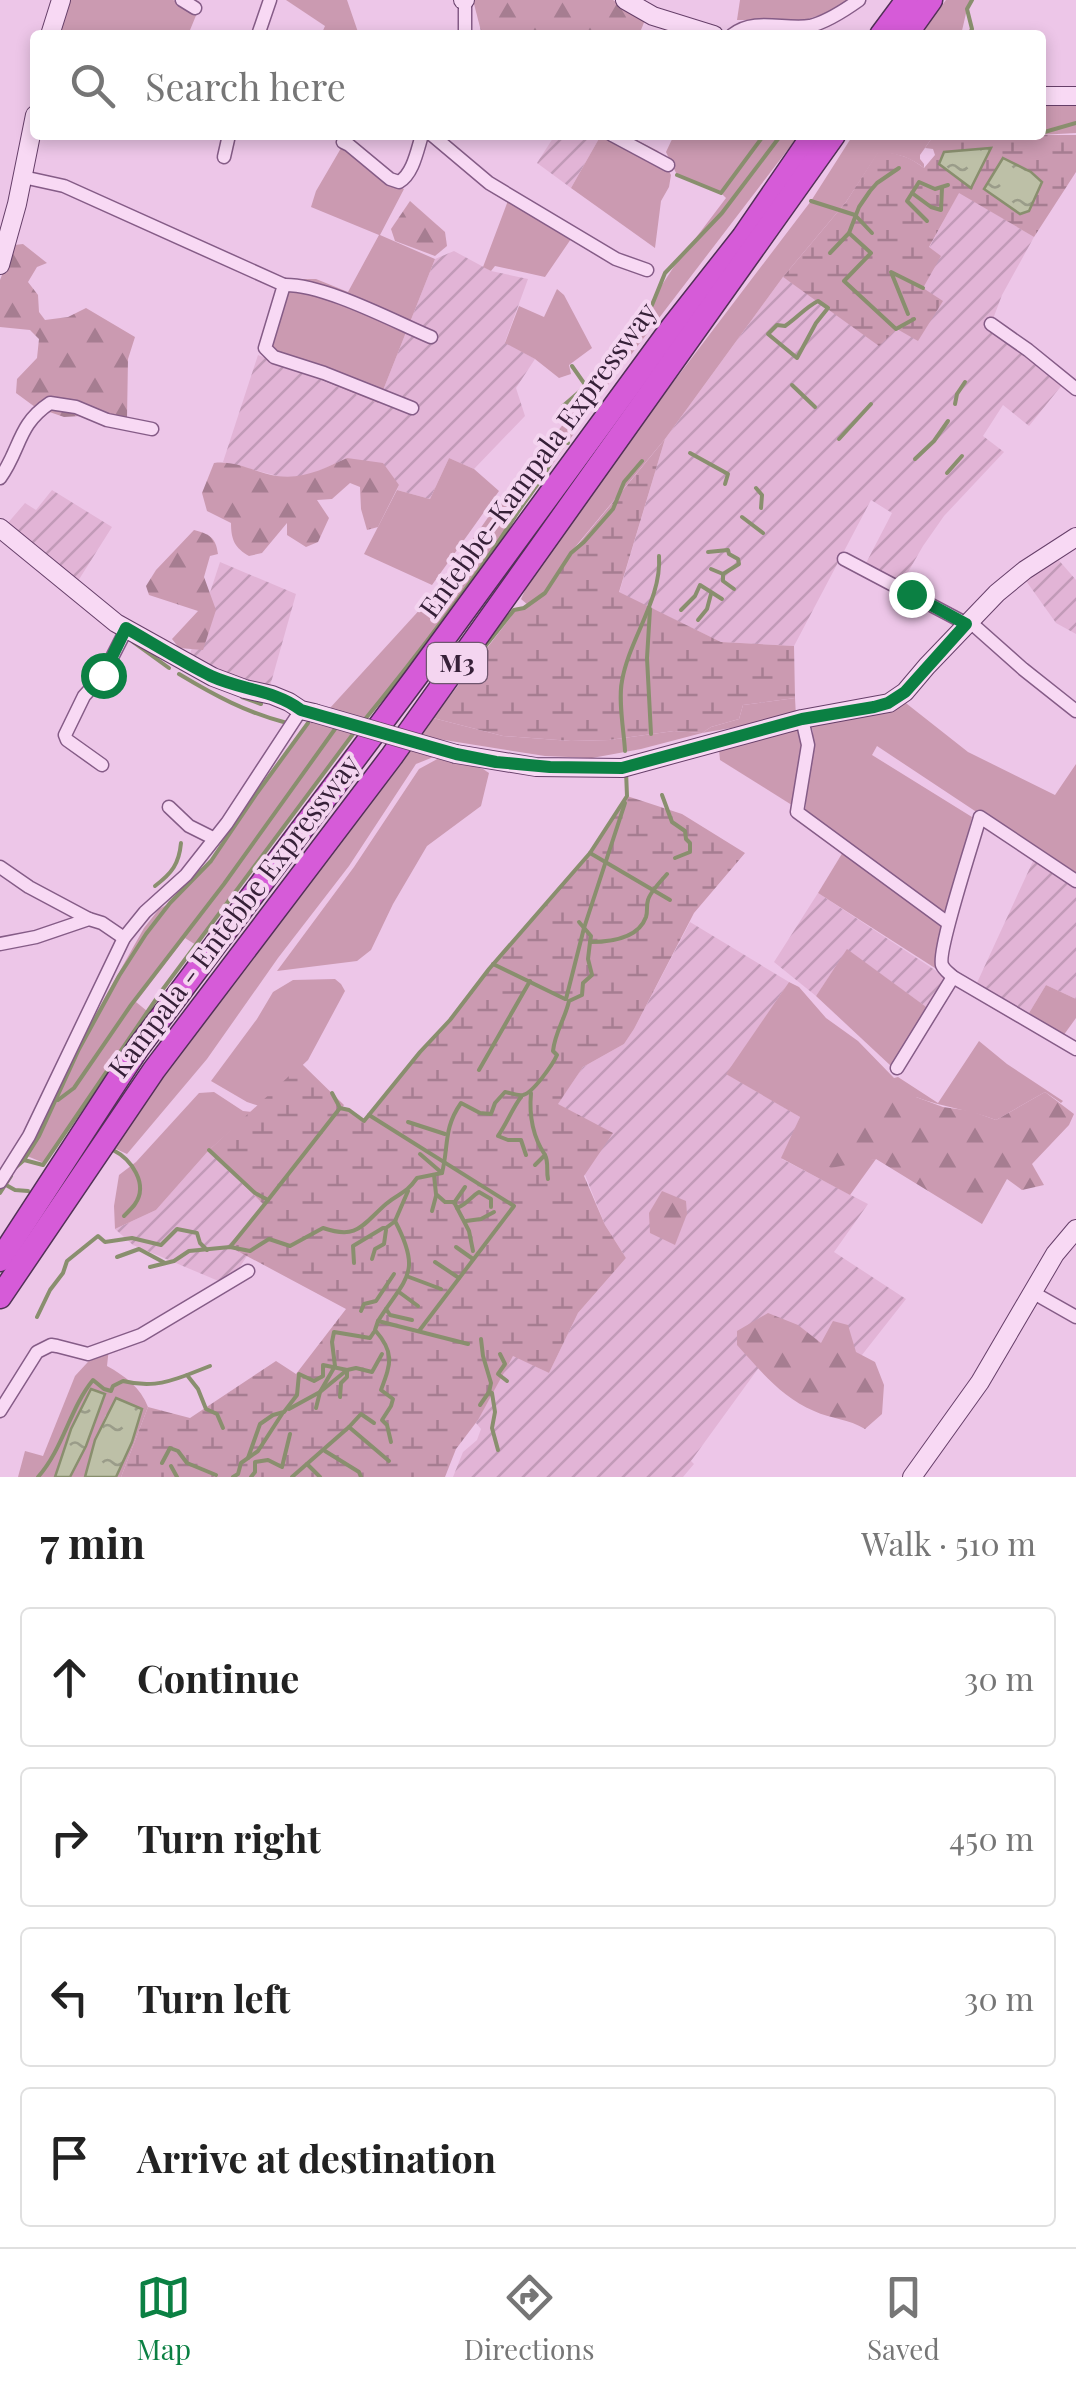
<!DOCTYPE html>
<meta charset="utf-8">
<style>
body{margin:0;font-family:"Playfair Display",serif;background:#f6f6f6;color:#222}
.stop{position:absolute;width:30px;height:30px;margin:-22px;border:8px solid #0b8043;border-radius:50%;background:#fff}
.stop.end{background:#0b8043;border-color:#fff;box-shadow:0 2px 10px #0008}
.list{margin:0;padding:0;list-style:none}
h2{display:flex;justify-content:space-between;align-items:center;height:130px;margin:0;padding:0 40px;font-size:42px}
h2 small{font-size:32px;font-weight:400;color:#767676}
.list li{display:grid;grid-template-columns:65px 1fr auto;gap:30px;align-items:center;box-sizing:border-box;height:140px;margin:0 20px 20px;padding:0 20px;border:2px solid #e0e0e0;border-radius:10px}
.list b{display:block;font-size:38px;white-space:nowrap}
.list em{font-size:32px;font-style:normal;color:#767676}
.icon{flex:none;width:55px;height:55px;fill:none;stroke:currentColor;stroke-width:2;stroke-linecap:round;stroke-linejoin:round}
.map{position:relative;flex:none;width:1076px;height:1477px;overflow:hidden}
.search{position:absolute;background:#fff;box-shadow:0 5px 15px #0003;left:30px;right:30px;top:30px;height:110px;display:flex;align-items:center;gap:25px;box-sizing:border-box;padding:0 35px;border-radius:10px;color:#767676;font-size:38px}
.sheet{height:770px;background:#fff}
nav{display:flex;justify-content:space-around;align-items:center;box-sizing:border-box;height:140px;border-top:2px solid #e0e0e0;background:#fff;font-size:28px;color:#767676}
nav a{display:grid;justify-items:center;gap:5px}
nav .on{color:#0b8043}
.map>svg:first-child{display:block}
</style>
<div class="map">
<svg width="1076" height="1477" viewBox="0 0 1076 1477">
<defs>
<pattern id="farmland-furrows" width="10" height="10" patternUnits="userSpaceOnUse" patternTransform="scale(2.5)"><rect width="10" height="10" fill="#e2b4d6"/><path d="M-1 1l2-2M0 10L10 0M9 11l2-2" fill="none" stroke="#c29ab8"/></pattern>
<pattern id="forest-firs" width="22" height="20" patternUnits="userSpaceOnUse" patternTransform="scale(2.5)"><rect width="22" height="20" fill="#cb9ab1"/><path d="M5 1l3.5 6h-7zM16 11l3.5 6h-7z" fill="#a67d91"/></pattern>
<pattern id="wetland-marsh" width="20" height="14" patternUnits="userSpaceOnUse" patternTransform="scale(2.5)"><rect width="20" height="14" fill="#cb9ab1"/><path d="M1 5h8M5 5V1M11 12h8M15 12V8" fill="none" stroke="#a67d91"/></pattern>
<pattern id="water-ripples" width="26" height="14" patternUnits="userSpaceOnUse" patternTransform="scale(2.5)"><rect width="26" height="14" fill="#bdc0a7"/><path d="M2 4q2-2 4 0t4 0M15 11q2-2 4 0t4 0" fill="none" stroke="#9a9c89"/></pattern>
</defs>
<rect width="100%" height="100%" fill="#edc6e8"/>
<g fill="url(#farmland-furrows)">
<polygon points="555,135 601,135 571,188 537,163"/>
<polygon points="959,192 1034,237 1002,295 993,319 1031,358 1062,385 1029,426 1003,405 983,436 1004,452 944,516 923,546 900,586 864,567 892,513 871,500 794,646 721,642 619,593 665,439 783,277 831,309 923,288 929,248"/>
<polygon points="454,251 491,271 528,279 505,342 535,359 516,388 525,416 474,469 449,458 430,499 397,490 399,485 347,458 297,481 223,462 258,355 378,403 435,259"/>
<polygon points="52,490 112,527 78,581 7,524 25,503 36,510"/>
<polygon points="1056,557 1076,580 1076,634 1056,623 1024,578"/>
<polygon points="220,562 296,594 265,704 229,688 187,663"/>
<polygon points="1034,859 1076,888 1076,999 1046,985 1029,1013 976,985"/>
<polygon points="818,893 947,978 929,1009 847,950 816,996 774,962"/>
<polygon points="690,922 789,982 727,1074 800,1117 782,1159 868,1204 834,1252 906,1299 858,1360 760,1366 691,1461 694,1464 683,1477 453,1477 463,1452 477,1440 481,1429 476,1423 513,1355 549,1373 578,1313 626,1258 605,1225 557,1105 583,1067 624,1044 634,1029"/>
<polygon points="209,1150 264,1205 231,1247 247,1256 228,1285 133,1245 115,1229 156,1210"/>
</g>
<g fill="#cb9ab1">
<polygon points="67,0 173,0 187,5 197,13 188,35 56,35"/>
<polygon points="286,0 347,0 359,35 321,35 325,26"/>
<polygon points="740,0 851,0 832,11 805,20 737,20"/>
<polygon points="946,0 972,0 967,9 961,35 920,35"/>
<polygon points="1041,103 1076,104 1076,133 1039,135"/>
<polygon points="601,135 627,135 658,151 671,175 669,187 661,201 655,248 571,188"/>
<polygon points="674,135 799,135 607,386 446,617 364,720 330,708 434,594 494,509 588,394 595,380 603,376 673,268 726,198 721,193 677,175 666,152"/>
<path d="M853 135H934L920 155V159L924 164V168C910 157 896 152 878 153L846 202 783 277 665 439 571 552 545 593 528 605 521 599 528 584 656 405 811 201Z"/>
<polygon points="344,143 386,181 404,189 380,235 435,259 378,403 267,358 278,279 316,279 348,292 379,235 311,207 316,191"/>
<polygon points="509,198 573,236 545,277 495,266 491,271 483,267"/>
<polygon points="557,289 564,295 592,348 569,365 571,374 559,378 535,359 505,343 519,306 544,317"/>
<polygon points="449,458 474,469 499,491 432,585 364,554 397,490 430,499"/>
<polygon points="795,698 796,717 702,733 641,749 592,758 545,756 419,736 433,718 503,736 571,741 609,740 674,731 702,733 711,727 739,719 743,705"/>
<polygon points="902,700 968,752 1055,795 1076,764 1076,878 877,746 872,755 972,817 947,918 831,829 805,811 813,732 810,722"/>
<polygon points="320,720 355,732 196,945 185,938 136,1002 147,1011 44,1163 27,1156 72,1056 144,928 159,909 170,903 211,861 257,793 308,723"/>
<polygon points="796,726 804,737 795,807 720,760 719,750"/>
<polygon points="407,747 436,756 416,764 349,866 278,958 207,1059 127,1154 114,1148 155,1087"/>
<polygon points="441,757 483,769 489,773 481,806 427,846 393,904 371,950 357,961 277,971 354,867 419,769"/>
<polygon points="843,852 947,927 938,970 818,893"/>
<polygon points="847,949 929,1009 895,1063 891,1066 816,996"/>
<polygon points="335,979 341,984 345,991 308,1060 259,1106 247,1102 211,1081 257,1019 273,992 293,980"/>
<path d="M789 982 799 987 826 1018 858 1041 894 1078 898 1077 938 1103 979 1041 1007 1064 1063 1101 1061 1103 1045 1092 996 1120C970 1110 942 1107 916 1097L864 1160 876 1159 850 1195 781 1158 800 1117 726 1074Z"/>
<polygon points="1046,985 1076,999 1076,1018 1063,1036 1029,1013"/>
<polygon points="214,1092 243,1111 252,1112 209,1150 156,1210 115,1229 114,1206 119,1175 136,1162 199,1093"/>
<path d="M110 1338 107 1366C125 1376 141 1388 148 1407L121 1477H116L132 1442 142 1409 106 1415 95 1440 85 1477H70L86 1446 104 1394 92 1389 71 1429 55 1477H18L25 1451 43 1456 75 1376Z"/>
</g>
<g fill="url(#forest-firs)">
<polygon points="473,0 613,0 645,20 639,35 482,35"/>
<polygon points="410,201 445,232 447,246 435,256 395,241 391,229"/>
<polygon points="23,244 47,263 37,267 28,282 38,295 39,312 45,320 68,317 86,308 135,337 128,359 127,418 98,415 64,417 35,407 16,393 17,379 37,358 39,339 30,330 0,327 0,280 14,245"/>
<path d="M347 458 383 463 399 485 378 527 367 530 361 509 360 487 350 483 332 499 317 500 329 518 318 542 306 547 287 535V523L262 553 249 556C235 548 231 540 231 523L207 511 202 493 214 463C236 460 256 473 277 476 303 480 325 468 347 458Z"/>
<path d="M194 530C209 534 216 537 218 554L210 556 204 577 216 610 203 650 179 648 172 639 198 611 149 595 146 586 156 570Z"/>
<polygon points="1045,1092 1074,1114 1069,1125 1032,1164 1044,1185 1022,1190 1007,1179 982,1224 876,1159 831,1168 816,1160 826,1141 847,1122 877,1121 892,1095 916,1097 943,1107 971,1111 996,1120"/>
<polygon points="662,1191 686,1201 687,1214 675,1245 650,1233 649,1213"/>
<path d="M768 1313 798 1325 821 1343 833 1321 848 1325 856 1352 875 1362 884 1385 882 1414 865 1429C849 1419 831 1419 814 1411 781 1397 760 1370 737 1345V1331Z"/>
</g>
<g fill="url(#wetland-marsh)">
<path d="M934 135H1076V172L1034 237 959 193 929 247 941 256 923 288 943 301 918 341 897 329 879 346 783 277 846 202 878 152C896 152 910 157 924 168L935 155 933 149 925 148Z"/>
<polygon points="665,439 619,592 721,642 794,646 795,698 743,705 739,719 711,727 702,733 674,731 609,740 571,741 503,736 433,718 511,617 514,610 524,608 545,593 571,553"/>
<polygon points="627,796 682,814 745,853 694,913 634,1029 624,1044 583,1067 558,1104 613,1133 584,1176 605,1225 626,1258 578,1313 549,1373 513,1356 478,1420 456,1449 445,1477 121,1477 148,1407 190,1418 276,1361 296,1374 346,1309 230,1247 264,1205 209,1150 302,1064 344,1105 342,1108 365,1120 420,1052 450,1020 489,969 590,854"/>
</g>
<g fill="url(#water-ripples)" stroke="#898f6e" stroke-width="2.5">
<polygon points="991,148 971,188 939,164 944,152"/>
<polygon points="1003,158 1031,172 1042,182 1029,211 1020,214 984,189"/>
<polygon points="91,1389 105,1394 86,1446 70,1477 55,1477 71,1429"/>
<polygon points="116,1398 142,1409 132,1442 116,1477 85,1477 95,1440"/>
</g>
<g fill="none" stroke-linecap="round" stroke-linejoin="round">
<g stroke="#898f6e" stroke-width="4">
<polyline points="969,35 972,29 967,9 972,0"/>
<polyline points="1041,133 1076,123"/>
<polyline points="1018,135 1027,135"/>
<polyline points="677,175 721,193 764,135"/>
<polyline points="912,193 931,207 941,210 942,188"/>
<polyline points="811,201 855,215 872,233"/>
<polyline points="927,221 907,201 919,182 935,189 948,185"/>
<polyline points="849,233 871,253 844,281 896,329 914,319"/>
<polyline points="830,253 849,233 859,207 870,191 877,183 899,168"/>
<path d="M818 301 828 308 816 323 797 358 768 334 777 325 785 326C797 318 806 307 818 301Z"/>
<polyline points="908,314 891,272 923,288"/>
<polyline points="596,374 610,362 652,305 665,273 722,213 781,135"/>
<polyline points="792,385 815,407"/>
<polyline points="955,404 957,394 965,382"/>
<polyline points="560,421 563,406 586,386 572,366"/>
<polyline points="559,437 568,443"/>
<polyline points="839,439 871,404"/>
<polyline points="690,453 728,474 725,484"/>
<polyline points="915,459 934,441 948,421"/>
<polyline points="947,473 962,456"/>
<polyline points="756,488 762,495 761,508"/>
<polyline points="742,517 763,533"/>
<polyline points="708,552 728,550 729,554 738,559 739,564 723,574"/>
<polyline points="711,569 723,574 723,581 734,589"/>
<polyline points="650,609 647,658 651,734"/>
<polyline points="681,610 695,596 700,585 722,599"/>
<polyline points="698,620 707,609 711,594"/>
<polyline points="133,642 169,668"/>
<polyline points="471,664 514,610 524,608 545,593 571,553 584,542 613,509 624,482 642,461"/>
<path d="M179 674C214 695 247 713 287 723"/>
<polyline points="242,697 261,704"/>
<path d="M362 723C416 657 468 590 514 518 531 490 558 466 559 431"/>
<path d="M625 751C624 731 618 701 622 681 629 639 662 599 659 556"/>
<polyline points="662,795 672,822 685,831 686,839 690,843 690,852 675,858"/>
<polyline points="590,853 670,900"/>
<path d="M155 886C172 873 179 864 181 843"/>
<polyline points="579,922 591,936 590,942"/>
<polyline points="493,964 565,999"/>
<polyline points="566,999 584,928 625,803"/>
<polyline points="479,1070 530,981"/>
<polyline points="332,1093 339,1106"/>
<path d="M531 1093C529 1115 533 1137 545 1155L535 1165"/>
<path d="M521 1097C512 1109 507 1123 498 1136L508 1140H521L526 1155"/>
<polyline points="58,1100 74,1088 131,1005 224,884 335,729"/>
<polyline points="369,1115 514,1206 419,1331"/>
<polyline points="408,1122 445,1134"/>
<path d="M113 1150C131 1159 149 1184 135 1204 134 1206 125 1215 124 1216"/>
<polyline points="209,1150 255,1193 268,1200 340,1108 349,1110 364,1121 420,1052 450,1020 489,969 590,853 627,796 626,771"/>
<polyline points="420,1154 442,1173"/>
<path d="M545 1155C549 1163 546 1170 548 1179"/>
<polyline points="24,1160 43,1165 163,989 356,730"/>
<polyline points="15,1168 24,1160 39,1136 79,1049 119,976 146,934 170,903 211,861 257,793 308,723"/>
<polyline points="434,1175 436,1194 445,1202 454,1202 469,1231 473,1251"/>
<polyline points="6,1185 15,1190 28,1191"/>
<path d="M408 1191 395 1221C423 1274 405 1278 378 1321L468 1344"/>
<polyline points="0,1193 11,1176"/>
<polyline points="454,1203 465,1187"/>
<path d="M457 1208C469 1203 470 1197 479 1192L491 1199V1207"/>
<polyline points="432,1211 436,1196"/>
<polyline points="466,1221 481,1219 494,1212"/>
<polyline points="230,1247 268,1200"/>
<polyline points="456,1247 473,1259"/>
<polyline points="117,1257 139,1249 165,1263"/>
<polyline points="372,1259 375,1249 384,1244 386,1230"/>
<polyline points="435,1262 459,1278"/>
<polyline points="354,1263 353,1246 383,1228 386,1228 394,1222"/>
<path d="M150 1267 174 1261 189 1251 230 1247 250 1251 269 1239 290 1246 323 1228C358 1240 362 1225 386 1204 400 1192 405 1195 417 1178L442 1173C449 1145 443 1129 461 1103L480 1113 491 1114 495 1103 505 1092C511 1093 517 1096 523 1095 533 1093 553 1064 557 1055L553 1051C555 1032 565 1019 569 1001L582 995 583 983 592 975 588 959 590 942C610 942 638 939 646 917 648 911 646 906 648 900 650 892 661 881 667 874"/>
<polyline points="409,1277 441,1289"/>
<polyline points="399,1292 418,1306"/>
<polyline points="386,1309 390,1315 412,1320"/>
<polyline points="361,1311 364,1304 376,1301 394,1274"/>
<polyline points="37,1317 50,1290 63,1273 67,1261 98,1236 105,1242 132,1238 161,1245 177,1229 197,1233 200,1243 207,1250"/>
<path d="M378 1321 375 1330C395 1353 391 1363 381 1390L393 1399 391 1406 382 1420 387 1425 391 1442"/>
<polyline points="500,1354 505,1364 498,1374 507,1381"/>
<polyline points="210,1366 187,1375 198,1389 206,1409 217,1414 223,1428"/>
<polyline points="490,1392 492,1393 495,1412 492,1428 498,1450"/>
<polyline points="340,1397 341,1383 347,1377 347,1370 356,1368 372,1372 382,1354"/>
<polyline points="480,1405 489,1392 491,1383 483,1356 481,1339"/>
<polyline points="316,1408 320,1392 335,1366 332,1342 334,1332 370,1338 374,1332"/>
<polyline points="289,1409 320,1392 347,1370"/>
<polyline points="374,1423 361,1414 349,1427 389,1461"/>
<polyline points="325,1451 359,1472 361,1477"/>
<polyline points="248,1458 260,1424 273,1415 284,1412 297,1395 299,1374 314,1381 323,1376 323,1365 347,1370"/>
<polyline points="162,1463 170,1448 178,1451 187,1463 216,1475"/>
<polyline points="307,1464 320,1477"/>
<polyline points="171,1466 177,1477"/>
<path d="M38 1477C63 1449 70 1408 93 1380L104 1389 111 1391 113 1386 123 1381C147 1387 163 1384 187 1375"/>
<polyline points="233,1477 238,1474 241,1463 258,1451 282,1414"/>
<polyline points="251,1477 255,1472 255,1462 268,1460 282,1467 290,1434"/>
<polyline points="292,1477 349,1427"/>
</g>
<defs>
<g id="street">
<polyline points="182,0 195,8"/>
<polyline points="465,0 465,35"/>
<polyline points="258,35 270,0"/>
<path d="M732 35C754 17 784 30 810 26 827 22 845 10 859 0"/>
<polyline points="432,135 489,183 616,259 647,270"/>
<polyline points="612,135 668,165"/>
<path d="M343 142 349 145 390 179 399 182C413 174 417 151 422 135"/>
<polyline points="224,157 229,135"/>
<polyline points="23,177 64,186 284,285 265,348 274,357 324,373 412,408"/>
<path d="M284 285C324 284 393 321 431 337"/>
<polyline points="991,324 1028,350 1076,389"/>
<path d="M0 478C21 449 17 425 50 403L76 407 107 420 152 429"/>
<polyline points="844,559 967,624"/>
<polyline points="969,621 1023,669 1076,711"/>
<polyline points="802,719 808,745 797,812 948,923"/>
<polyline points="102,765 67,740 65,735 84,696 103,675 127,628"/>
<polyline points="169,807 189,826 213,838"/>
<polyline points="0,867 29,887 89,919"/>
<path d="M1076 881 980 817C974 839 937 951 942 965 944 970 949 973 953 977L1076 1049"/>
<polyline points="0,944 36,937 89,919 102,923 124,938"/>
<polyline points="897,1068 953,977"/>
<polyline points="0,1182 29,1136 124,938 145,912 186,875 227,823 301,710"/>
<polyline points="1032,1292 1076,1317"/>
<polyline points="0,1411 37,1352 51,1345 57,1346 88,1354 141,1335 248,1271"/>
</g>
<g id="secondary">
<polyline points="463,0 465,0"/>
<polyline points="625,0 653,16 714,35"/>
<polyline points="50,35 61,0"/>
<polyline points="1041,96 1076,96"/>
<polyline points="0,265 17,204 35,115"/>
<polyline points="0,528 116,623 213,677 245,689 272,695 289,702 301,710 314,713"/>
<polyline points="456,754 536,767 622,768 802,719 889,703 905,692 927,666 997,593 1025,570 1076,537"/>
<polyline points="912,1477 980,1382 1055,1254 1076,1229"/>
</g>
<g id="highway">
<polyline points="881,35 907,0"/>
<polyline points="906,35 931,0"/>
<polyline points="0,1260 138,1048 416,677 673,326 743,237 813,135"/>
<polyline points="0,1297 154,1070 392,756 834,135"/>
</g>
</defs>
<use href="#street" stroke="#855c87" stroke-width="15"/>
<use href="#secondary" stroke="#663f69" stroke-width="20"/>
<use href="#highway" stroke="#513056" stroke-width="25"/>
<use href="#street" stroke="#f8d9f4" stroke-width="12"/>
<use href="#secondary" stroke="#f8d9f4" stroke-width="18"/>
<use href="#highway" stroke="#d65bd8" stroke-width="22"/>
<defs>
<polyline id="secondary-bridge" points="314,713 456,754"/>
</defs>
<use href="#secondary-bridge" stroke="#663f69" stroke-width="20" stroke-linecap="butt"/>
<use href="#secondary-bridge" stroke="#f8d9f4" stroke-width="18"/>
</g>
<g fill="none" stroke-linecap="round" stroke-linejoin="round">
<path stroke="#0b8043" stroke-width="12" d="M103 675 126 628C154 644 182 662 211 676 241 690 275 690 301 710L456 754 496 762 550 767 622 768 802 719 874 707 888 703 905 692 966 624 911 594"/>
</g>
<g text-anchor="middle" stroke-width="8" stroke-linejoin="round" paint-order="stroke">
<rect fill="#f4d5f0" stroke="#6f566f" stroke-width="2.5" x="427" y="643" width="60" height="40" rx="8"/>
<g font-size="25" font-weight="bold" fill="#362038">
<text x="457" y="672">M3</text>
</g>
<g font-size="28" fill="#362038" stroke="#f4d5f0">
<text transform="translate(538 460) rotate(-54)" y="10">Entebbe-Kampala Expressway</text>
<text transform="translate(234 916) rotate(-53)" y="10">Kampala - Entebbe Expressway</text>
</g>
</g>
</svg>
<div class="stop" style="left:103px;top:675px"></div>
<div class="stop end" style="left:911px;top:594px"></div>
<div class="search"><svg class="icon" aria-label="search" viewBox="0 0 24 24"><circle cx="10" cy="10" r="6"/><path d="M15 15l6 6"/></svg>Search here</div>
</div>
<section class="sheet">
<h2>7 min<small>Walk · 510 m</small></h2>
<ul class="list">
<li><svg class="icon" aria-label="ahead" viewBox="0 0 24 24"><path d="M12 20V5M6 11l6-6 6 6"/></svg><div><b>Continue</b></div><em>30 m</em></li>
<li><svg class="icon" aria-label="right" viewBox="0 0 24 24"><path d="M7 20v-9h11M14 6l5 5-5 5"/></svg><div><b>Turn right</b></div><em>450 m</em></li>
<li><svg class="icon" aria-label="left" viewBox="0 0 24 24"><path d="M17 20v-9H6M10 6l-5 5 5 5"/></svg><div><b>Turn left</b></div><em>30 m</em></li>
<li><svg class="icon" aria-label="arrive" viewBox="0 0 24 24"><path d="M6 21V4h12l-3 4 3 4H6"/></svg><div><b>Arrive at destination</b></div></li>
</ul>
</section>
<nav>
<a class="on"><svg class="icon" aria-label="map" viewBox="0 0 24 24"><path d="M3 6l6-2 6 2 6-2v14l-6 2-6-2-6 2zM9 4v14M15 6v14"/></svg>Map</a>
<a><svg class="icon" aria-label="directions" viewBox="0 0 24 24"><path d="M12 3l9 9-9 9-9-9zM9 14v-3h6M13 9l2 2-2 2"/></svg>Directions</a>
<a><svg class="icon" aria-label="saved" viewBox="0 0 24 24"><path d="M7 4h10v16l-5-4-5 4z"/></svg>Saved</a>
</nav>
